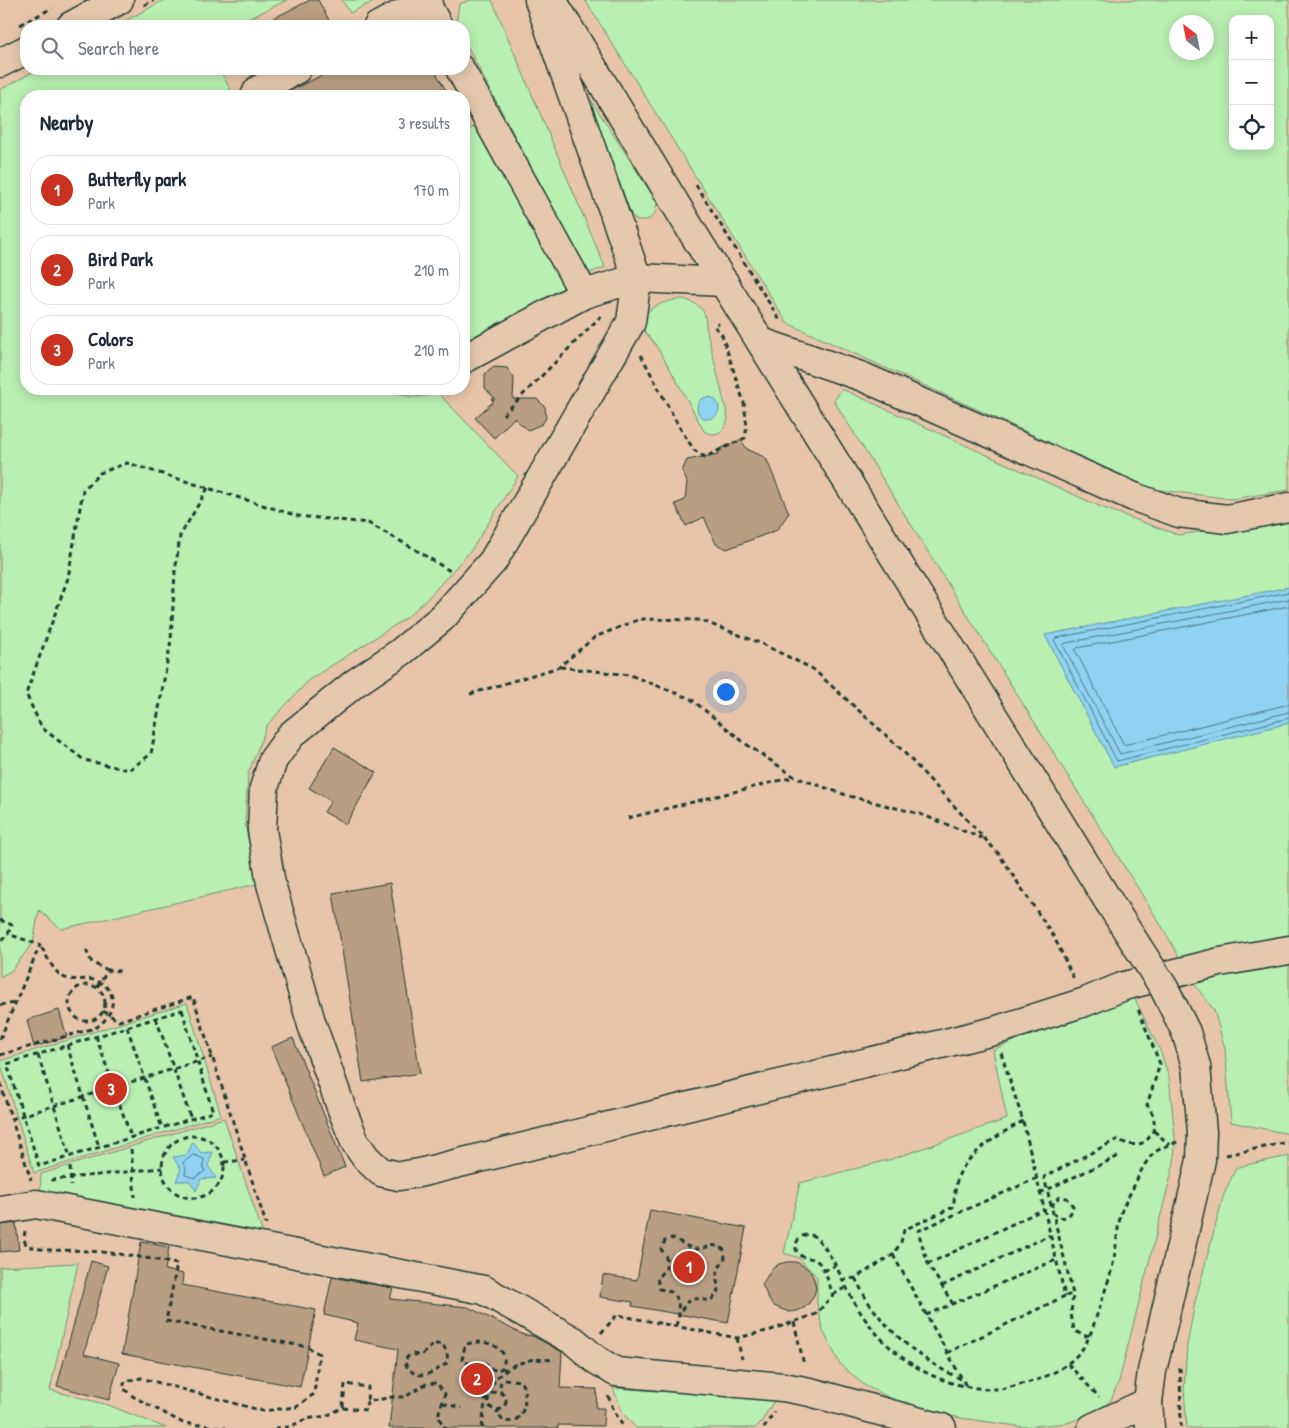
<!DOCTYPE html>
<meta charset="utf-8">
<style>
body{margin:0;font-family:"Patrick Hand",sans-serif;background:#f2f2f3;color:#1f2937}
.controls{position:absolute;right:15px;top:15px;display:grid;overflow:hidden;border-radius:10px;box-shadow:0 2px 12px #0003}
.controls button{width:45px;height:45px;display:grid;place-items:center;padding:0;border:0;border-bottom:1px solid #e0e1e3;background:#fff;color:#1f2937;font:25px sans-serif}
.compass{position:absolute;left:1169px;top:15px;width:45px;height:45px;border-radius:50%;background:#fff;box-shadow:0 2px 12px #0003;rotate:328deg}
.you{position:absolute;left:725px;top:691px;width:18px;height:18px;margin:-12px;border:4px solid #fff;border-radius:50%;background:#1a73e8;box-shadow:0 0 0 8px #1a73e833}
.badge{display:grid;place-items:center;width:32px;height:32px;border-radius:50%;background:#c8321e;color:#fff;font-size:16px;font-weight:700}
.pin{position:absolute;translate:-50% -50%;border:2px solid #fff;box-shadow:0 1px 5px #0006}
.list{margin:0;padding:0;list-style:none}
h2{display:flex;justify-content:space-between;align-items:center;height:65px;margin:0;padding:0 20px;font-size:21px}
h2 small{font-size:16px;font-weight:400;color:#747a83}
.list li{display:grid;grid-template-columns:32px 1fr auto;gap:15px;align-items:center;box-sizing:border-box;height:70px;margin:0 10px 10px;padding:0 10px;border:1px solid #e0e1e3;border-radius:20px}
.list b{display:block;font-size:19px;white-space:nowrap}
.list p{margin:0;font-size:16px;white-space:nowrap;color:#747a83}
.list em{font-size:16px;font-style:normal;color:#747a83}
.icon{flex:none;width:28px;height:28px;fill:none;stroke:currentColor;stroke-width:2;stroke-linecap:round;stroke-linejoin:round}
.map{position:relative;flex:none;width:1289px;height:1428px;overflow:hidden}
.search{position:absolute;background:#fff;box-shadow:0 2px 12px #0003;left:20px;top:20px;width:450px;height:55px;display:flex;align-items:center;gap:12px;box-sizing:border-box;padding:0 18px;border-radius:20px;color:#747a83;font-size:19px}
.panel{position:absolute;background:#fff;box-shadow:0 2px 12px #0003;left:20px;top:90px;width:450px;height:305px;border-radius:20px}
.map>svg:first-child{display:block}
</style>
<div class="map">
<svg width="1289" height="1428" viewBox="0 0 1289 1428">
<rect width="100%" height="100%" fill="#e8c5a8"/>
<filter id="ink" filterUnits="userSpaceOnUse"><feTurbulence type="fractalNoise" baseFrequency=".02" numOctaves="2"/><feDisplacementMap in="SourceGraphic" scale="10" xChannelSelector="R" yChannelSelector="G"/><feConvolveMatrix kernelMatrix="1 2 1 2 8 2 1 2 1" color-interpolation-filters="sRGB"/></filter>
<g filter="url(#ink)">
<g fill="#b9efb1" stroke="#6c9672" fill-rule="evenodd">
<polygon points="164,0 287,0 234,26 116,26"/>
<polygon points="342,0 376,0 350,13"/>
<polygon points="471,0 492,0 605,267 587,274 464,40 464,26 456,25 459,4"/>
<path d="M585 0H1289V490L1232 499 1152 489 787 323ZM1233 19H1270V146H1233ZM1176 22H1206V52H1176Z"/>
<path d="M38 69H219L234 96H26V389H391C409 399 418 399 437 392L518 476 472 549 428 598 406 618 309 680 267 725 248 774 245 824 257 884 61 929 39 910 33 943 11 971 0 977V90Z"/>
<path d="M587 94 657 202C656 216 651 221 637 221L631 214Z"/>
<polygon points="478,125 568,293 464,349 464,132"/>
<path d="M684 299C700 305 706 309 706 327L728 418C726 430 716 439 704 431 688 402 673 372 655 344 650 337 641 331 643 321 646 305 670 300 684 299Z"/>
<polygon points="842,389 1101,507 1178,535 1289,519 1289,1134 1231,1122 1225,1049 1214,1010 1195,985 1164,930 834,401"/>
<polygon points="1131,991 1161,1053 1169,1077 1175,1138 1174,1163 1119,1381 1111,1400 1099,1411 1067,1423 1024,1427 961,1418 908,1407 864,1385 840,1364 823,1331 817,1304 817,1277 799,1258 784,1253 800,1183 892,1159 1007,1119 993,1050"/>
<polygon points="187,1003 221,1115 34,1173 0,1061"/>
<polygon points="224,1118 265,1240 40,1195 41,1174"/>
<polygon points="1289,1156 1289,1428 1187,1428 1184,1389 1187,1346 1195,1302 1224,1194 1236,1168 1246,1165"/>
<polygon points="78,1263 50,1390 108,1405 166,1428 0,1428 0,1267"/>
<polygon points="613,1388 775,1399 761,1422 755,1428 636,1428 623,1413"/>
</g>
<g fill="#90d2f1" stroke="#6396a5">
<circle cx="708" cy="408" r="11"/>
<polygon points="1289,587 1289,723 1114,767 1045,635"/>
<polygon points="193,1142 201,1153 213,1152 208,1166 216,1178 201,1179 196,1191 190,1181 176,1181 181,1169 173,1157 187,1155"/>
</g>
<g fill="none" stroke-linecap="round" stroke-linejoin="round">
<g stroke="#4c7980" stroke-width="1">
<polyline points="1289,592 1056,638 1054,640 1117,761 1289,718"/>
<polyline points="1289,599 1066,643 1063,645 1120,754 1289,712"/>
<polyline points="1289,606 1077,648 1075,650 1124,745 1289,704"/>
<polygon points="194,1155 204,1159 203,1167 205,1171 195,1178 185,1175 186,1168 183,1163"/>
</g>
</g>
<g fill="#ba9e82" stroke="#1f3d34">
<polygon points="310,0 318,0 332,26 258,26"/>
<polygon points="335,69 434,69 449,96 279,96"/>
<polygon points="494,367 507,368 514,378 513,399 537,399 545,407 546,418 542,424 528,430 514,418 494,438 475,418 494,401 491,399 495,399 485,388 485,374"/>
<polygon points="741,440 747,449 766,458 789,513 777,530 727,549 716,544 704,517 686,526 675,504 685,500 687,482 682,471 687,460 719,454 717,450"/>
<polygon points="334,747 376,772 346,824 324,812 331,801 309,788"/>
<polygon points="390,883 420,1073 363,1082 333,893"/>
<polygon points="59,1010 67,1037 34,1047 27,1020"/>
<polygon points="293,1038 345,1167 324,1176 271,1047"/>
<polygon points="650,1210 746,1228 728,1323 632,1306 633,1302 600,1297 603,1275 637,1280"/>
<polygon points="16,1223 19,1250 0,1252 0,1225"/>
<polygon points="141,1242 169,1247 165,1270 183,1274 182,1285 316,1310 300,1387 122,1354"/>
<polygon points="91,1261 108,1266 84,1354 119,1363 109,1400 57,1386"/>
<polygon points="787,1262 796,1262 804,1266 810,1271 814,1279 816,1288 814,1295 810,1302 804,1308 797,1311 789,1312 774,1306 769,1300 762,1284 772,1269 779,1264"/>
<polygon points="332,1277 393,1288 390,1299 468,1307 524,1335 533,1336 562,1352 560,1388 597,1389 596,1408 604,1408 603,1426 558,1425 558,1428 389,1428 398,1349 354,1340 358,1323 324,1315"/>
</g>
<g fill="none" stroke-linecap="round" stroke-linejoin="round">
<defs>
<g id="minor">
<polyline points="539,0 637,278 631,322 493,561 443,617 401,652 355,683 291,735 273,760 264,788 262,830 271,884 312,1025 341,1107 355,1142 366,1158 381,1172 399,1176 419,1173 994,1031 1085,1002 1124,986 1220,962 1289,950"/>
<polyline points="552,0 696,238 1109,902"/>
<polyline points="425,1 438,26"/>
<polyline points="71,26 119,0"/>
<polyline points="378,26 428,0"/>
<polyline points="0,63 26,50"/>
<polyline points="460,69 584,294"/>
<polyline points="255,96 258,90 297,69"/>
<polyline points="761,342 863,377 1134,497 1179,513 1227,519 1289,507"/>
<polyline points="464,359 584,294 637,278 724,282"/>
<polyline points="0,1210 36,1204 484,1290 574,1341 595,1359 616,1372 783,1387 810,1392 942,1428"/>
<polyline points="1092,1428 1148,1402"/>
<polyline points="1150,1428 1148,1402 1152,1371 1201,1160 1202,1132 1196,1066"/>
</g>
</defs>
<use href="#minor" stroke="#1f3d34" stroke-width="31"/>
<g stroke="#1f3d34" stroke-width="3" stroke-dasharray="5 4" stroke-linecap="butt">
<polyline points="144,5 154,0"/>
<polyline points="20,25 52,8"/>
<polyline points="696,185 781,322"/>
<polyline points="641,355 678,425 694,450 705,457 745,438 747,427 744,403 722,335 714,326 719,323"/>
<polyline points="503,415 601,316"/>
<polyline points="208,488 180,536 175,572 171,640 151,754 129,770 84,760 42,728 26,694 68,578 83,490 100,473 127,463 298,516 368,523 411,547 450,571"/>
<polyline points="560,667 630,675 691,699 746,744 795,777 849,796 920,814 982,838"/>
<polyline points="470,694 559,667 595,637 640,619 700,620 760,643 813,669 900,748 998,853 1054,937 1074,979"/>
<polyline points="628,818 794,777"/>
<polyline points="0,920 12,925 8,934 0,942"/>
<polyline points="86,950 92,963 108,970"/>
<circle cx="87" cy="1003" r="18"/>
<polyline points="97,987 108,970 121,971"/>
<polyline points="0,1005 17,1003"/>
<polygon points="182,1010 213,1112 39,1166 7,1064"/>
<polyline points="103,1011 119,1021 193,997 266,1224"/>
<polyline points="156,1018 191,1119"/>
<polyline points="127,1027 162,1128"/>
<polyline points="96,1036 131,1137"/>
<polyline points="0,1039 40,945 8,934"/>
<polyline points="67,1045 99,1147"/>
<polyline points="1001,1053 1023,1121 1065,1296 1073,1294"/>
<path d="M0 1055 95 1028C113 1018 121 992 99 982 86 975 71 985 59 974 51 967 46 954 40 945"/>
<polyline points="38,1055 70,1157"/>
<polyline points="0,1083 31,1180"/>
<polyline points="11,1119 212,1057"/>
<polyline points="1154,1131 1170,1145"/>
<circle cx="193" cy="1167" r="31"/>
<polyline points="131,1149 135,1197"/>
<polyline points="1226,1155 1289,1142"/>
<polyline points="224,1162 245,1160"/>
<polyline points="70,1167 71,1186"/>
<polyline points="51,1180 162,1168"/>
<polyline points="1040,1193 1121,1155"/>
<path d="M1052 1207 1054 1201 1060 1197 1067 1198 1073 1206C1072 1217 1062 1221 1054 1214"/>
<path d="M25 1231 24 1239 26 1245C46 1253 67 1249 88 1251 118 1253 148 1258 177 1264L166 1321 308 1347 319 1354 314 1394 296 1407 263 1411 141 1378 125 1381 123 1388 134 1397 183 1423 226 1428"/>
<polyline points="893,1255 966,1386"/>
<polyline points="928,1264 1044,1209"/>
<polyline points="824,1271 834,1266"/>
<path d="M855 1278C861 1289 867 1302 875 1311 899 1342 928 1364 963 1380"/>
<path d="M842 1280 855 1278 893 1255 901 1242 904 1230 953 1207C955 1197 955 1186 958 1177 966 1154 1003 1132 1023 1121"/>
<polyline points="942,1286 1050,1235"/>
<polyline points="833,1295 846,1287"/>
<polyline points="953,1304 928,1264 918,1231 1037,1178"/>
<polyline points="926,1315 1056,1260"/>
<polyline points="794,1322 804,1365"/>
<path d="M676 1326 679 1315 678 1300 671 1292 660 1289 657 1278 666 1268V1257L661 1249 665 1241 672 1238C681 1241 688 1249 698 1249 710 1248 711 1241 724 1250L725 1258C718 1269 714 1275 719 1288L716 1295 710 1301C691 1297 688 1297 679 1315"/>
<path d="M601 1333 617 1315 737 1338 771 1330 816 1314 833 1295C829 1285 825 1267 817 1261 811 1256 802 1260 797 1252 791 1240 807 1229 816 1238 831 1251 843 1282 853 1300 882 1352 934 1390 996 1389 1006 1389 1017 1385 1026 1383 1047 1378 1070 1366 1083 1348 1091 1336 1095 1320 1100 1306 1105 1290 1111 1275 1114 1259 1117 1243 1117 1226 1122 1210 1125 1202 1130 1194 1134 1186 1139 1175 1144 1163 1153 1154 1159 1148 1170 1145 1177 1142"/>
<path d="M1089 1335 1084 1336 1074 1330 1071 1314 1073 1294 1044 1177 1118 1139C1144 1157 1166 1128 1147 1105L1160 1064 1138 1009"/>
<polyline points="737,1338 742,1359"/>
<path d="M435 1344H442C447 1351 449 1356 446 1364 431 1374 416 1383 405 1363L407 1357 413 1354C424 1358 426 1349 435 1344Z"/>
<polyline points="947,1353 1065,1296"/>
<polyline points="1068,1364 1099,1397"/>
<path d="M503 1367 498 1371 492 1369C483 1357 474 1369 462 1360L465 1345C476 1339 499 1342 504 1356 505 1361 503 1365 505 1371"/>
<polyline points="1180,1368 1181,1428"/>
<circle cx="497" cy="1401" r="9"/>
<polyline points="608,1396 614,1411 624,1428"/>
<polyline points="443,1403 461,1408"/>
<polyline points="343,1407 345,1384 368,1387 367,1402"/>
<path d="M499 1409 497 1413 503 1421C506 1421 509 1422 512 1421 527 1418 528 1390 520 1381L504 1379 500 1384 501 1393"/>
<path d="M275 1428 289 1427 306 1419 326 1416 342 1408 366 1410 367 1402 392 1397H405L426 1384 437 1383 445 1394C441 1410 433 1414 446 1428"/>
<polyline points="482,1428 486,1394 497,1377 514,1365 533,1359 555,1360"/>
<polyline points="764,1428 774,1412"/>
</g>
<use href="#minor" stroke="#e6c9ad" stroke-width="28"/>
<defs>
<polyline id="minor-bridge" points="1109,902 1164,988 1186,1032 1196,1066"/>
</defs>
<use href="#minor-bridge" stroke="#1f3d34" stroke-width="31" stroke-linecap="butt"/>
<use href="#minor-bridge" stroke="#e6c9ad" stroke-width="28"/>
</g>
</g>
</svg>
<div class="controls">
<button>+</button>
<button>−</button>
<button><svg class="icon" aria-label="locate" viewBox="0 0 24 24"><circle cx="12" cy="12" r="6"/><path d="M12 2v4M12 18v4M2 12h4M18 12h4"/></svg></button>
</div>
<svg class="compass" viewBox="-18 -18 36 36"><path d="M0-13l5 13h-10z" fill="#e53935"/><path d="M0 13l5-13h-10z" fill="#747a83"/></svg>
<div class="you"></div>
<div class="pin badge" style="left:689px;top:1267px">1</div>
<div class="pin badge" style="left:477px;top:1379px">2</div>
<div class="pin badge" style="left:111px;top:1089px">3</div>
<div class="search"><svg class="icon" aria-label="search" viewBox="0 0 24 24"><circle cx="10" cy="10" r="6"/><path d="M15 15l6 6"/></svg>Search here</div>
<section class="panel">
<h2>Nearby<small>3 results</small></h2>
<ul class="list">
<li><span class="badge">1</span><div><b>Butterfly park</b><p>Park</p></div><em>170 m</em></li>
<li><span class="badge">2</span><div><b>Bird Park</b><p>Park</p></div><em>210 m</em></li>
<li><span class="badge">3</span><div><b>Colors</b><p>Park</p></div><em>210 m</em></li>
</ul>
</section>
</div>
